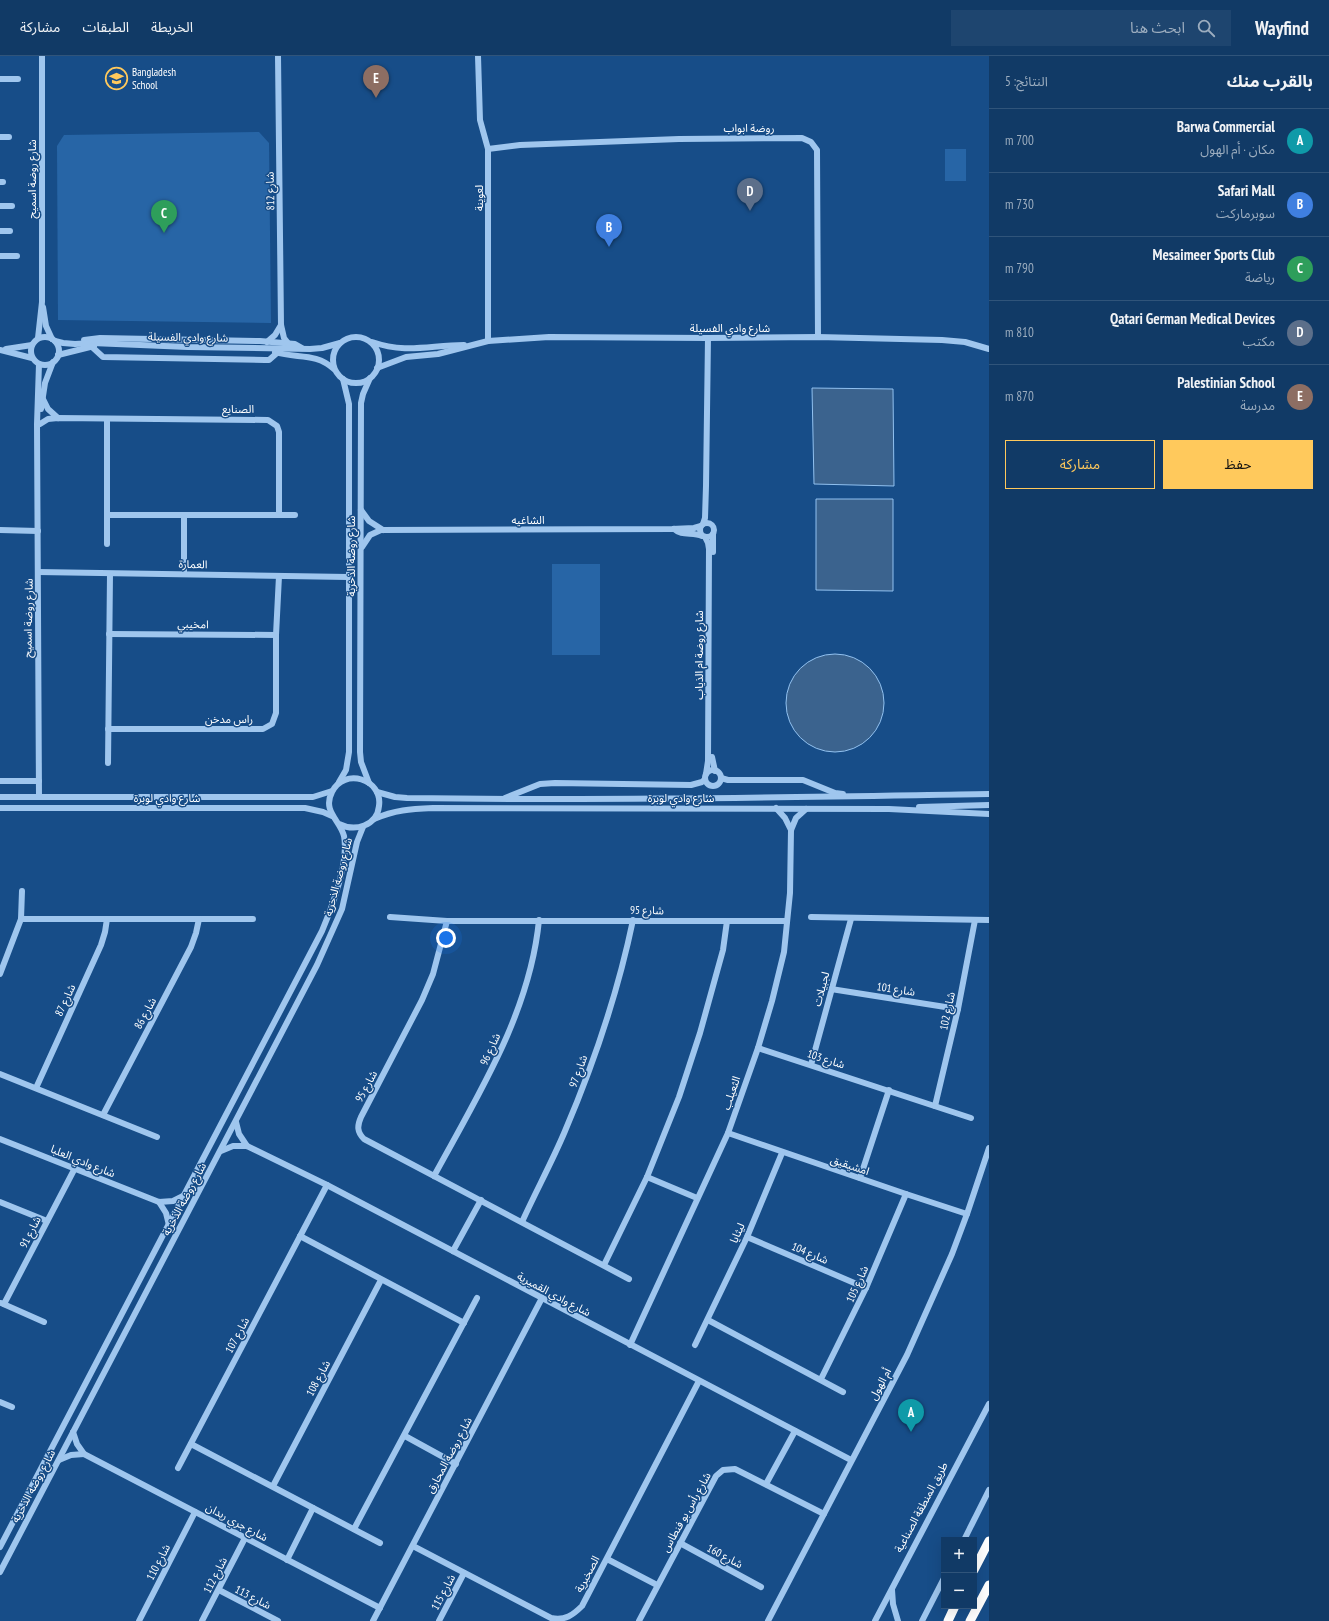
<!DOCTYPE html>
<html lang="ar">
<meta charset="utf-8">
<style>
body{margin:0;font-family:"PT Sans Narrow","Noto Sans Arabic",sans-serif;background:#1e456f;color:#f1f3f6;direction:rtl}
.controls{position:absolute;right:12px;bottom:12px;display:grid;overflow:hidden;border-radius:0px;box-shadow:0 4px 16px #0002}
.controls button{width:36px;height:36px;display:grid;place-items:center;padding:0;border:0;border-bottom:1px solid #30547a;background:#113a66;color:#f1f3f6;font:20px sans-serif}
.you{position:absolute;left:446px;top:882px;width:14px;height:14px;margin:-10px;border:3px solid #fff;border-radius:50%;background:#1a73e8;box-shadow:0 0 0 6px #1a73e833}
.badge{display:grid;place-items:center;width:26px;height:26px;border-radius:50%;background:#ffc95c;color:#fff;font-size:13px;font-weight:700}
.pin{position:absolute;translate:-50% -33px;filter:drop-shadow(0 1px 2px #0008)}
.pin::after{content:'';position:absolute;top:21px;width:14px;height:12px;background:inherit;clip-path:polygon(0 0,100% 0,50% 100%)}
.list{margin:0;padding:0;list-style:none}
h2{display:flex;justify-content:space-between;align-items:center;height:52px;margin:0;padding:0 16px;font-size:17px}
h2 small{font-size:13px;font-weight:400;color:#9cadbf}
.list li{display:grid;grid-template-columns:26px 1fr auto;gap:12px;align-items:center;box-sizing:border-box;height:64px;padding:0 16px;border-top:1px solid #30547a}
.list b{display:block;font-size:15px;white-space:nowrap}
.list p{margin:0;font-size:13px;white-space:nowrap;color:#9cadbf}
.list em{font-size:13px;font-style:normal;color:#9cadbf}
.actions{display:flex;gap:8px;padding:12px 16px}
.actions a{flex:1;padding:9px 0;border:1px solid #ffc95c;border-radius:0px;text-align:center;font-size:14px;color:#ffc95c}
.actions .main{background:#ffc95c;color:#111}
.icon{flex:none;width:22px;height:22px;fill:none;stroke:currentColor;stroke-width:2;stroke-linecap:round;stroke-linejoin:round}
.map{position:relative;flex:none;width:989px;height:1565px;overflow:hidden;direction:ltr}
header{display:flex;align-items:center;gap:24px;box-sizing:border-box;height:56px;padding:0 20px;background:#113a66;border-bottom:1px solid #30547a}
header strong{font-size:19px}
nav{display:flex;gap:22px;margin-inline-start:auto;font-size:14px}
.search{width:280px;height:36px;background:#1e456f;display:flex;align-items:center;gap:10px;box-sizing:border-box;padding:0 14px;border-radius:0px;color:#9cadbf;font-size:15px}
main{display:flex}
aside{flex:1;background:#113a66}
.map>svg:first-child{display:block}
</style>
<header>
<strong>Wayfind</strong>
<div class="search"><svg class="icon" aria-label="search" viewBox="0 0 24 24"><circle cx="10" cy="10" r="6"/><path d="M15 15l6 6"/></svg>ابحث هنا</div>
<nav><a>الخريطة</a><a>الطبقات</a><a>مشاركة</a></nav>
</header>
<main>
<aside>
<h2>بالقرب منك<small>النتائج: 5</small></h2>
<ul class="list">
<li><span class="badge" style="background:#0f9aa8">A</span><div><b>Barwa Commercial</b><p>مكان · أم الهول</p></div><em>700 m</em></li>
<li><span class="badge" style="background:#3f7fe0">B</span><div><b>Safari Mall</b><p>سوبرماركت</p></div><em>730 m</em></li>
<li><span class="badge" style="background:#2e9e5b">C</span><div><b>Mesaimeer Sports Club</b><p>رياضة</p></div><em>790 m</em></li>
<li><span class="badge" style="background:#5c6f8a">D</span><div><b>Qatari German Medical Devices</b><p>مكتب</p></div><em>810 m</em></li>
<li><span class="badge" style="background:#8d6e63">E</span><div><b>Palestinian School</b><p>مدرسة</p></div><em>870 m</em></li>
</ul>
<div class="actions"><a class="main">حفظ</a><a>مشاركة</a></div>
</aside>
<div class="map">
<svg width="989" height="1565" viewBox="0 0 989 1565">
<rect width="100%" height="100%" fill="#174d88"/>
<g fill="#2765a6">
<polygon points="259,76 269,87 271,267 58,264 57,90 64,79"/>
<rect x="945" y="93" width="21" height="32"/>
<rect x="552" y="508" width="48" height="91"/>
</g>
<g fill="#3b638e" stroke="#91c1f0">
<polygon points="812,332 893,333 894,430 814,428"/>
<polygon points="816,443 893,443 893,535 816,534"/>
<circle cx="835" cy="647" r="49"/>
</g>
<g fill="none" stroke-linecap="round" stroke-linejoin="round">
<g stroke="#9fc6ee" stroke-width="6">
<polyline points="278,0 281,269 284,282 288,287"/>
<polyline points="478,0 480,64 488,93 488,285"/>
<polyline points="0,23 18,23"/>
<polyline points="0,81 9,81"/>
<polyline points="488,93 520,89 679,83 802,82 811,86 817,94 818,281"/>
<polyline points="0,126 3,126"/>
<polyline points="0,150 12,150"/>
<polyline points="0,175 10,175"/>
<polyline points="0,200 17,200"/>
<polyline points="43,251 46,270 52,283"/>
<circle cx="45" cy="295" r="14"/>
<circle cx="356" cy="304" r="23"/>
<polyline points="38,282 42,246 42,0"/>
<polyline points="84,284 100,282 260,285 295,288 302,292"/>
<polyline points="55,285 63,287 75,288 92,287 188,291 310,293 322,292 340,287"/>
<polyline points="267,286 275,279 281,269"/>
<path d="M372 286C407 298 430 289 464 289"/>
<polyline points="91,290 103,301 265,304 269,304 277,297"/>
<polyline points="6,293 32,289"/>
<polyline points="0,294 32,302"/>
<path d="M275 296C297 303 315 296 334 313"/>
<polyline points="58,299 94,290"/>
<polyline points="377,312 406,301 438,298 488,285 549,281 708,282 818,281 942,284 965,286 989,293"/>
<polyline points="43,343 48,353 58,362"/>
<polyline points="41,353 45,327 53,306"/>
<polyline points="107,363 107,488"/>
<polyline points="40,368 48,363 58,362 268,364 277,370 279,376 279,459"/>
<polyline points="361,454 369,465 383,474"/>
<polyline points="107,459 295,459"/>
<circle cx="707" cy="474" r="7"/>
<polyline points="703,468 705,462 706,430 708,282"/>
<path d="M674 473C681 480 693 476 702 480"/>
<polyline points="0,474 38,475"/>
<polyline points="705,481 708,487 709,493 708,705 706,718"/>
<polyline points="362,491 370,479 381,474 672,473 694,472 701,470"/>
<polyline points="713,496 713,478"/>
<polyline points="38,516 348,521"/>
<polyline points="184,518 184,459"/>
<polyline points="109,578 276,579"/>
<polyline points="108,673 263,673 272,668 276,657 276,579 279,520"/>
<polyline points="712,701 715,715"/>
<polyline points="108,707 110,518"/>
<circle cx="713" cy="722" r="8"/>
<polyline points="721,722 728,724 803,724 835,737 843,738"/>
<polyline points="0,725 39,725"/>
<polyline points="339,726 346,714 349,696 349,348 343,323"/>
<polyline points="369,727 361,706 360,696 361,347 363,338 370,322"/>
<path d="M377 736 395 741 407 742C601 745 795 741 989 738"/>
<polyline points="0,741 313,741 332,735"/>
<polyline points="39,741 37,368 39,308"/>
<polyline points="505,742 540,728 555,727 691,729 702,726 705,723"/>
<polyline points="919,751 989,749"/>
<polyline points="0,752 305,752 323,756 332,760"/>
<polyline points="776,752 785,762 791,774"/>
<path d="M374 763C395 754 410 753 433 752L889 753 989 758"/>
<polyline points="390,861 447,865 787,865"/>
<polyline points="811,861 989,864"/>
<polyline points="21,863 253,863"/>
<path d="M447 865 433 918 422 944 361 1061C357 1070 357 1076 364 1083L629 1223"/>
<polyline points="0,918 21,863 22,835"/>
<polyline points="831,933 958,953"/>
<polyline points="758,992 971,1062"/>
<polyline points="811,1009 851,863"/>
<polyline points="0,1018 157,1081"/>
<polyline points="36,1032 101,889 105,876 107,863"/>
<polyline points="935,1050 958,953 975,864"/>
<polyline points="103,1059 191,891 196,877 199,863"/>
<polyline points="236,1066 239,1078 247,1090"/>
<polyline points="728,1077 906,1138 967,1158"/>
<polyline points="0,1083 159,1146 173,1145 185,1139"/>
<polyline points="221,1095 233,1090 247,1090 327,1129 851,1404"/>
<path d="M434 1120C478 1039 530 957 539 864"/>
<polyline points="647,1121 697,1142"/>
<polyline points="860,1122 889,1034"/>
<polyline points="0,1146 47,1165"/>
<polyline points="159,1146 166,1157 169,1169"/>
<path d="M522 1166C536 1135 552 1106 565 1075 594 1007 618 936 633 864"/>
<polyline points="300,1180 464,1267"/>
<polyline points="747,1181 866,1232"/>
<polyline points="453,1195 481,1144"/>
<polyline points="604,1209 647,1121 679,1041 700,977 723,894 727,865"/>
<polyline points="1,1247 44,1266"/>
<polyline points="4,1248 75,1112"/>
<polyline points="708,1264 843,1336"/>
<polyline points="630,1289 728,1077 758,992 772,945 784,896 790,837 791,774 796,762 806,753"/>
<polyline points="695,1289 747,1181 782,1097"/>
<polyline points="821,1323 866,1232 906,1138"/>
<polyline points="0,1346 12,1351"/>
<polyline points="73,1376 77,1388 84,1398 380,1552"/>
<polyline points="405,1380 456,1408"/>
<polyline points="191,1388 380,1487"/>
<polyline points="59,1404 71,1399 84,1398"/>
<polyline points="178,1412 327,1129"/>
<polyline points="766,1428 795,1375"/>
<polyline points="273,1430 381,1224"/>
<polyline points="354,1473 477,1242"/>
<polyline points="964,1484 989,1434"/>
<polyline points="680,1487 761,1531"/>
<path d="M413 1490 551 1562C565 1565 573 1559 582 1550L699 1325"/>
<path d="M0 1491 322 875C332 851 349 806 344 780 340 764 322 755 332 736 344 711 383 723 379 750 377 770 355 776 339 768"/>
<polyline points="607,1503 657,1529"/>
<polyline points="287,1504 313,1452"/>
<polyline points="0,1516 317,909 342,853 357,786 363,771"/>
<polyline points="219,1534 278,1565"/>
<polyline points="892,1534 893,1548 898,1565"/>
<polyline points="139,1565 195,1456"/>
<polyline points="202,1565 245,1482"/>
<polyline points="373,1565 542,1242"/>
<polyline points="439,1565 464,1517"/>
<polyline points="639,1565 716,1420 723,1414 735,1413 824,1458"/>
<polyline points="768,1565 907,1299 952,1198 967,1158 989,1092"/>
<polyline points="875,1565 989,1348"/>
<polyline points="922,1565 944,1522"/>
</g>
<g stroke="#fff" stroke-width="9">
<polyline points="974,1514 989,1485"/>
<polyline points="948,1565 955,1550"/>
<polyline points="970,1565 989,1529"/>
</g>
</g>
<defs>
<symbol id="school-ring" viewBox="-11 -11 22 22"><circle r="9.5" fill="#174d88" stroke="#ffc95c" stroke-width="1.5"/><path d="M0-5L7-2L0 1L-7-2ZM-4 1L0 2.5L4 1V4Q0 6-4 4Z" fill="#ffc95c"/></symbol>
</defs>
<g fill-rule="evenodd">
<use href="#school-ring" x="104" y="10" width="25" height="25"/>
</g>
<g text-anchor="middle" stroke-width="3" stroke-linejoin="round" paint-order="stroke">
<g font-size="11" fill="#fff" stroke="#174d88" text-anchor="start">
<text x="132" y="20">Bangladesh<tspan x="132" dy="13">School</tspan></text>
</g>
<g font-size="11" fill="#fff" stroke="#174d88">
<text x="749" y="76">روضة ابواب</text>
<text transform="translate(32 123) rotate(-90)" y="4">شارع روضة اسميح</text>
<text transform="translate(270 135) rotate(-91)" y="4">شارع 812</text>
<text transform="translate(479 142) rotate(-90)" y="4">لعوينة</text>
<text x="730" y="276">شارع وادي الفسيلة</text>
<text transform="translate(188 281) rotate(1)" y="4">شارع وادي الفسيلة</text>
<text x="238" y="357">الصنايع</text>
<text x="528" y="468">الشاغيه</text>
<text transform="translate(351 500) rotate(-90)" y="4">شارع روضة الذخرية</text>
<text transform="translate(193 508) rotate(1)" y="4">العمارة</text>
<text transform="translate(28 562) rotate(-89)" y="4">شارع روضة اسميح</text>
<text transform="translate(193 568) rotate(1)" y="4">امخيبي</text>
<text transform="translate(699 599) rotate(-90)" y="4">شارع روضة ام الذياب</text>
<text x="229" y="667">راس مدخن</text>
<text x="167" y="746">شارع وادي لوبرة</text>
<text x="681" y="746">شارع وادي لوبرة</text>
<text transform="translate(338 821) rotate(-75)" y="4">شارع روضة الذخرية</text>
<text transform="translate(647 854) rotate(1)" y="4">شارع 95</text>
<text transform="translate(821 933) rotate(-75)" y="4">لجبيلات</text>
<text transform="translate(896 933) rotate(9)" y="4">شارع 101</text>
<text transform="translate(65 944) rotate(-65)" y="4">شارع 87</text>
<text transform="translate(947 955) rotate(-78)" y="4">شارع 102</text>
<text transform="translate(145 957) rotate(-62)" y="4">شارع 86</text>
<text transform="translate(490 993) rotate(-66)" y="4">شارع 96</text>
<text transform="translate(826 1003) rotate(18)" y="4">شارع 103</text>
<text transform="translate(578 1015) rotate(-70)" y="4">شارع 97</text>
<text transform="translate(366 1030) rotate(-62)" y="4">شارع 95</text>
<text transform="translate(731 1037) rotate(-71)" y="4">الثعيلب</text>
<text transform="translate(83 1105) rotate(22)" y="4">شارع وادي العلبا</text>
<text transform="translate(850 1109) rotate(19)" y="4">امشيقيق</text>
<text transform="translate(184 1143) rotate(-62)" y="4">شارع روضة الذخرية</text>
<text transform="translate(30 1176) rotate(-63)" y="4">شارع 91</text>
<text transform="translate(737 1177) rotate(-66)" y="4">ليثايا</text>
<text transform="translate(810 1197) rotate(23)" y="4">شارع 104</text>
<text transform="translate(857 1228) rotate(-66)" y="4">شارع 105</text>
<text transform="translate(554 1238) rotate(28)" y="4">شارع وادي القميرية</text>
<text transform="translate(237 1279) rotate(-62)" y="4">شارع 107</text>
<text transform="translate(318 1322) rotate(-62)" y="4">شارع 108</text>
<text transform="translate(880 1328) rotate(-62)" y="4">أم الهول</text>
<text transform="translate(449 1399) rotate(-62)" y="4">شارع روضة المحارق</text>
<text transform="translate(33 1430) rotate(-62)" y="4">شارع روضة الذخرية</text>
<text transform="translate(921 1451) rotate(-62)" y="4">طريق المنطقة الصناعية</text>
<text transform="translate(686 1456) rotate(-61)" y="4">شارع رأس بو فنطاس</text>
<text transform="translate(237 1466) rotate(28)" y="4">شارع جري ربدان</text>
<text transform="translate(725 1500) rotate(28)" y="4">شارع 160</text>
<text transform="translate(158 1506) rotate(-63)" y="4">شارع 110</text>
<text transform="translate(587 1518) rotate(-62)" y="4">الصخبرية</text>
<text transform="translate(215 1519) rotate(-63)" y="4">شارع 112</text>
<text transform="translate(443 1536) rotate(-62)" y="4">شارع 115</text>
<text transform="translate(253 1541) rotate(27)" y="4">شارع 113</text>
</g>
</g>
</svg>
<div class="controls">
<button>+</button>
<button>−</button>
</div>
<div class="you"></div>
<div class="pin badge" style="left:911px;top:1376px;background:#0f9aa8">A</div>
<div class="pin badge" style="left:609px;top:191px;background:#3f7fe0">B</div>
<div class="pin badge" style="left:164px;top:177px;background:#2e9e5b">C</div>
<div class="pin badge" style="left:750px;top:155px;background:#5c6f8a">D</div>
<div class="pin badge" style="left:376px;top:42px;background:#8d6e63">E</div>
</div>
</main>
